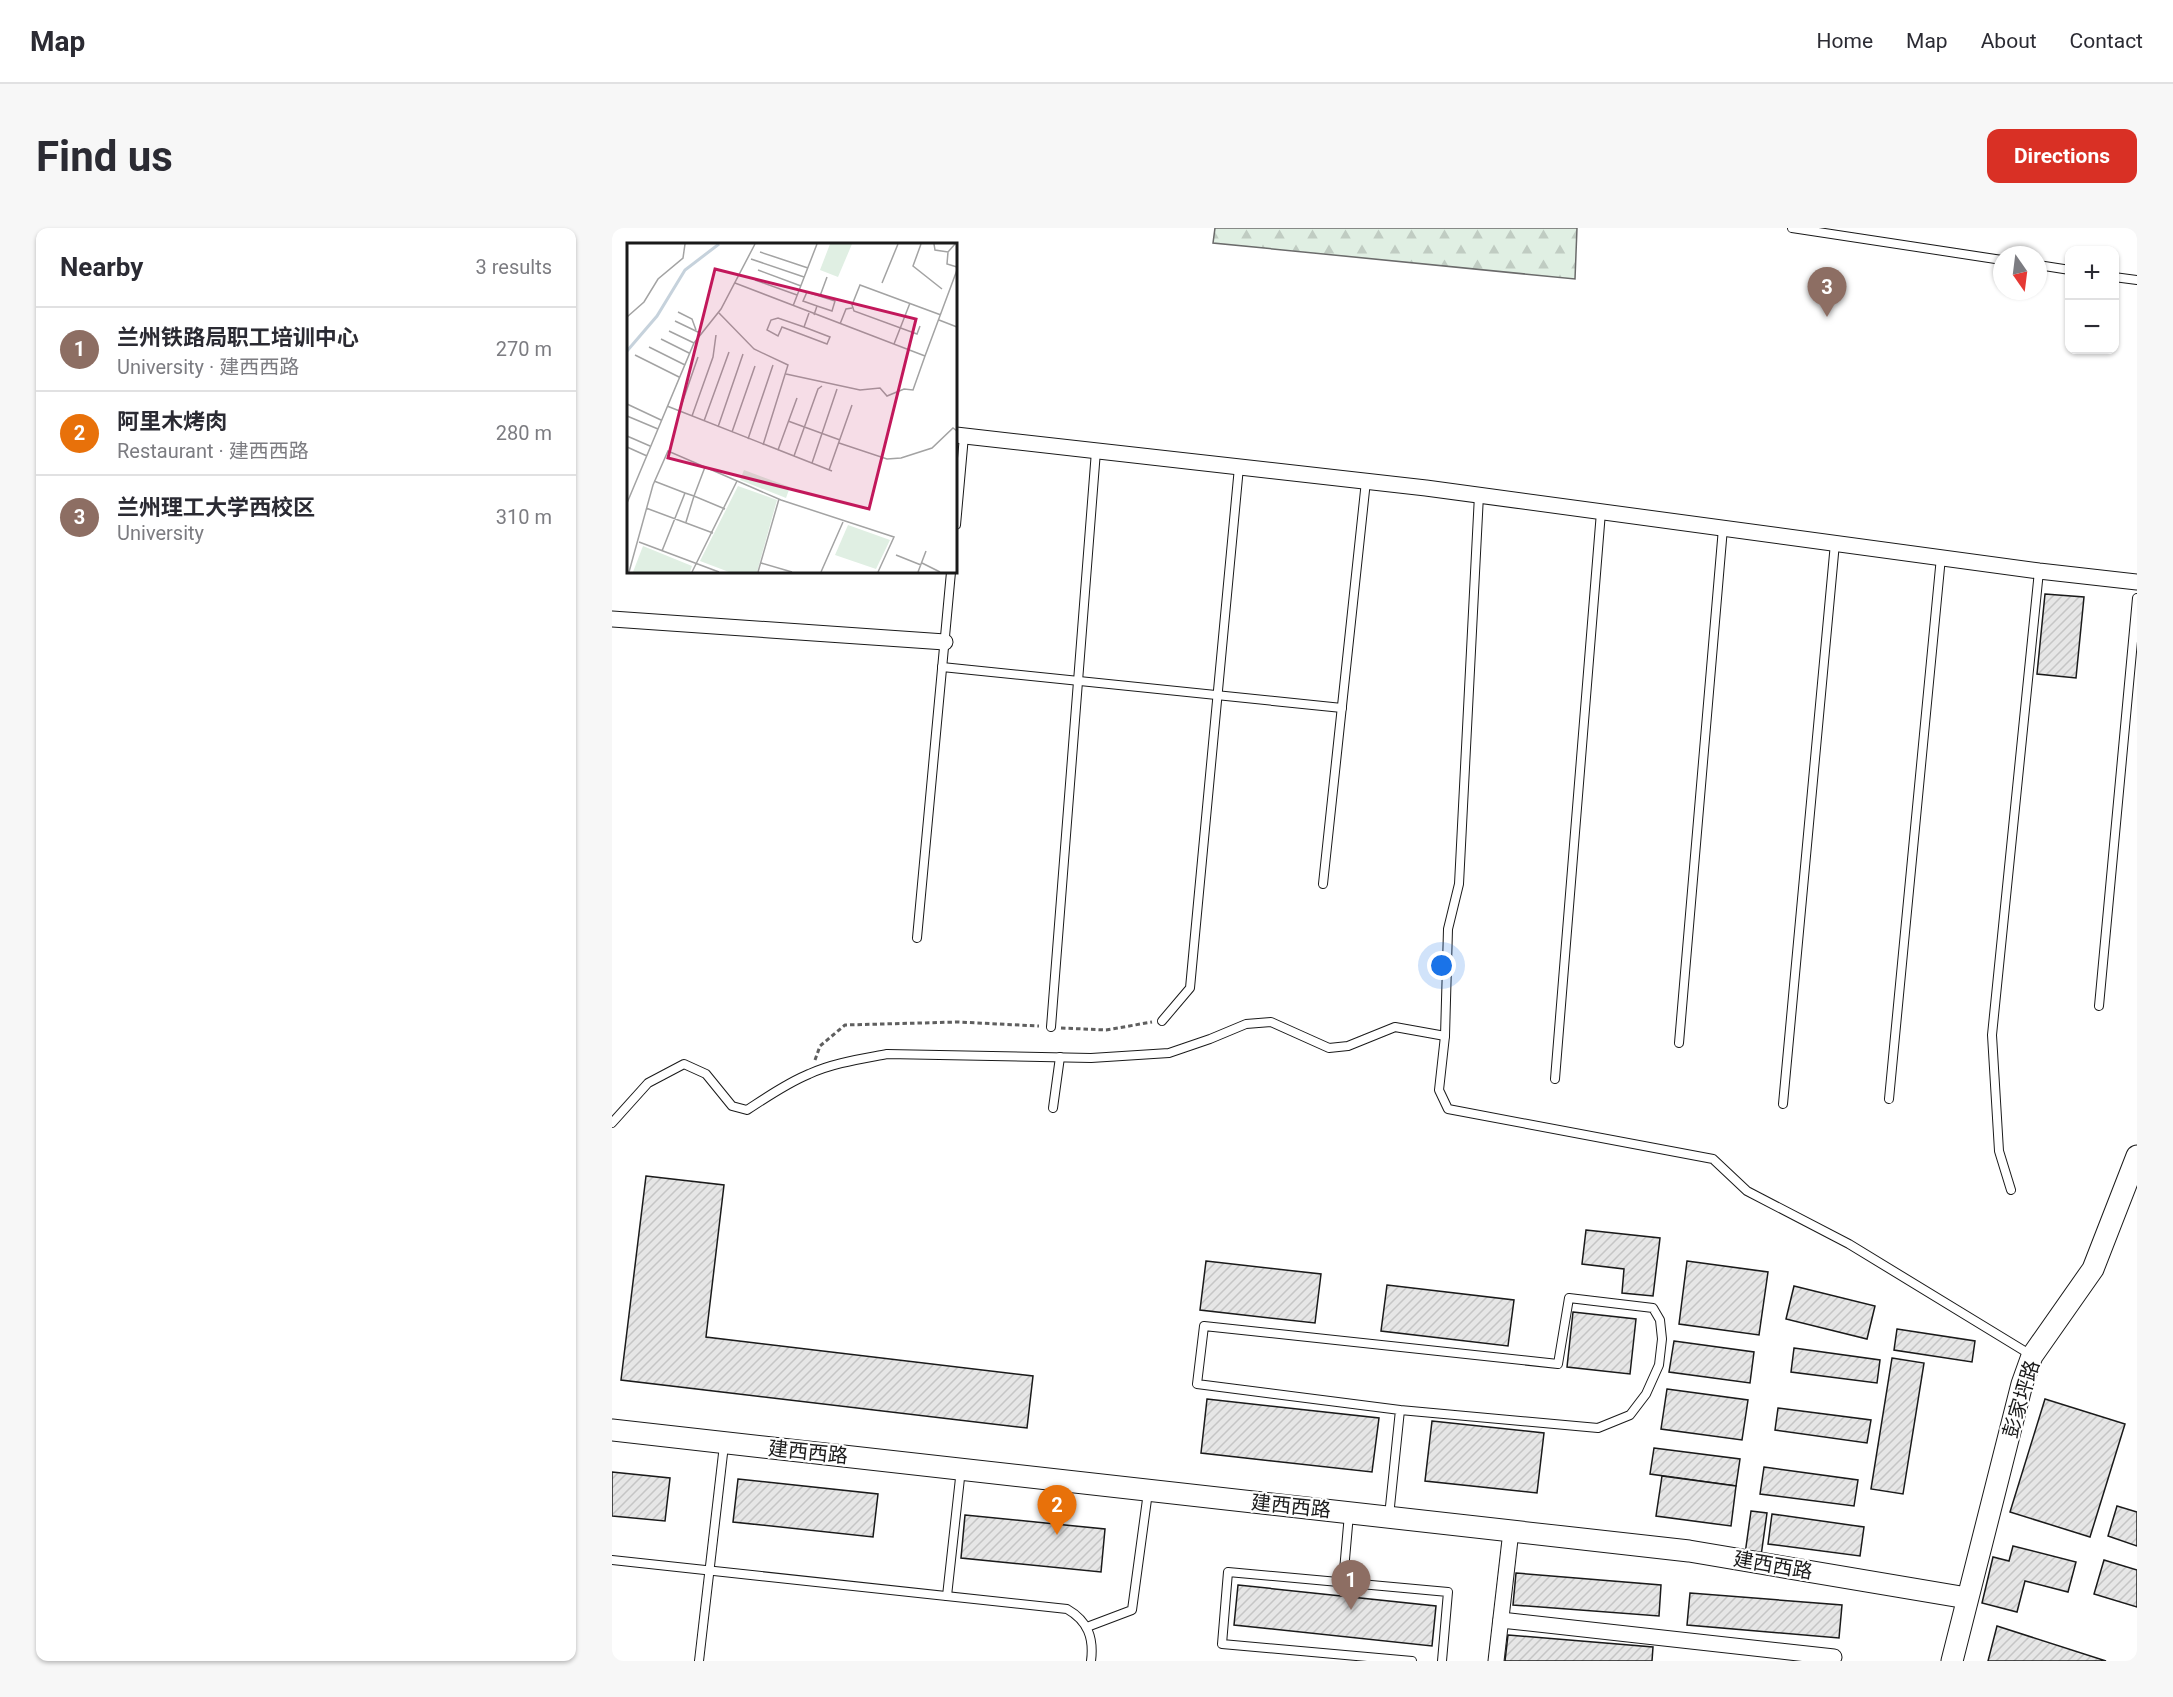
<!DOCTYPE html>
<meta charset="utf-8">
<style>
body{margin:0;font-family:Roboto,"Noto Sans SC",sans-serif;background:#f7f7f7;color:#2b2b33}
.controls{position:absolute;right:18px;top:18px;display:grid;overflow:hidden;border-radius:12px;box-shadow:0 2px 4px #0004}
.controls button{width:54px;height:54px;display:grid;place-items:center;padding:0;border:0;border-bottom:2px solid #e1e1e2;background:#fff;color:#2b2b33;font:30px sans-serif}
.compass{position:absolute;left:1381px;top:18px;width:54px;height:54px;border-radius:50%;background:#fff;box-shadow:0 2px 4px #0004;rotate:166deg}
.you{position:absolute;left:830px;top:738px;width:21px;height:21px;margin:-15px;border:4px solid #fff;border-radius:50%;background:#1a73e8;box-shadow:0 0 0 9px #1a73e833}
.badge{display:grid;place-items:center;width:39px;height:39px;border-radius:50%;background:#d93025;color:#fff;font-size:20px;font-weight:700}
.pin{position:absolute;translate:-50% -50px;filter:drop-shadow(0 2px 3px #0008)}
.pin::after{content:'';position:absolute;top:32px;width:21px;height:18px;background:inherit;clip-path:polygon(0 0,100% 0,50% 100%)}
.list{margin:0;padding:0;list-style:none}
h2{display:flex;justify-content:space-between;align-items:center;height:78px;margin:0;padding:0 24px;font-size:26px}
h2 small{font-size:20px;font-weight:400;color:#7c7c81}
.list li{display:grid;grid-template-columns:39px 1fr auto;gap:18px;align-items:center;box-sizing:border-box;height:84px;padding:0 24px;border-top:2px solid #e1e1e2}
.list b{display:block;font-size:22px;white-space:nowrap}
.list p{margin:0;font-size:20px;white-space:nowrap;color:#7c7c81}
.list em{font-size:20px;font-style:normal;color:#7c7c81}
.map{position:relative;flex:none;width:1525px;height:1433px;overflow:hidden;border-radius:12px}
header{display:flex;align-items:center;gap:36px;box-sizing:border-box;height:84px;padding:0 30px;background:#fff;border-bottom:2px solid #e1e1e2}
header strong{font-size:28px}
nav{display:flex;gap:33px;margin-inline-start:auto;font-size:21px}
.intro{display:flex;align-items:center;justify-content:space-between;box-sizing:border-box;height:144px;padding:0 36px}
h1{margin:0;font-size:42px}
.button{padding:15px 27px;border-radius:12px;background:#d93025;color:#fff;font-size:21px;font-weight:700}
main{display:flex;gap:36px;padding:0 36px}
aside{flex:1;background:#fff;border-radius:12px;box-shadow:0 2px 4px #0004}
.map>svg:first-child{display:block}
</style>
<header>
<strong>Map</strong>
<nav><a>Home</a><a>Map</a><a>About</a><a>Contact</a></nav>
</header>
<div class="intro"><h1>Find us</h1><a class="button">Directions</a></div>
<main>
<aside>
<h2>Nearby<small>3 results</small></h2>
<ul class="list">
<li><span class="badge" style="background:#8d6e63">1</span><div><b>兰州铁路局职工培训中心</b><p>University · 建西西路</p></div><em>270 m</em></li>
<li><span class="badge" style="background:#e8710a">2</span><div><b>阿里木烤肉</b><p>Restaurant · 建西西路</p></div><em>280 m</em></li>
<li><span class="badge" style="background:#8d6e63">3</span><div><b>兰州理工大学西校区</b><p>University</p></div><em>310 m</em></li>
</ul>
</aside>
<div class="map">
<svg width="1525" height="1433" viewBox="0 0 1525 1433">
<defs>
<pattern id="forest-firs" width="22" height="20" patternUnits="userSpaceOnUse" patternTransform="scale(1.5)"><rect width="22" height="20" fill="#e0efe3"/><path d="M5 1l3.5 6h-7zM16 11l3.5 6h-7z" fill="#c0ccc2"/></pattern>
<pattern id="building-hatch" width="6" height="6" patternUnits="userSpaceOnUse" patternTransform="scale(1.5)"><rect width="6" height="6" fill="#e6e6e6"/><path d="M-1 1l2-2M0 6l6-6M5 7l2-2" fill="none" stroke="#c5c5c5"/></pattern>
</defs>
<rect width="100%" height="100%" fill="#fff"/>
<polygon fill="url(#forest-firs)" stroke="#6a6a6a" stroke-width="1.5" points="603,0 965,0 963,51 601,15"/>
<g fill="url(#building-hatch)" stroke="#1a1a1a" stroke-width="1.5">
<polygon points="1433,366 1472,369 1464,450 1425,446"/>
<polygon points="34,948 112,957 94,1109 421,1148 415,1200 9,1152"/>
<polygon points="974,1002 1048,1010 1041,1068 1010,1065 1012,1041 970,1036"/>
<polygon points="594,1033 709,1046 703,1095 588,1082"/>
<polygon points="1075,1033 1156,1044 1147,1107 1067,1096"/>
<polygon points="775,1057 902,1072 896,1118 769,1103"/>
<polygon points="1182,1058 1263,1078 1255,1111 1174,1091"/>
<polygon points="961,1084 1024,1091 1018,1146 955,1139"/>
<polygon points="1285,1101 1363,1113 1360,1134 1282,1122"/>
<polygon points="1062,1113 1142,1124 1138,1155 1057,1144"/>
<polygon points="1182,1120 1268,1132 1265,1155 1179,1144"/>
<polygon points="1280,1130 1312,1135 1291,1266 1259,1261"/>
<polygon points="1055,1161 1136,1172 1130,1212 1049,1201"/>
<polygon points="595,1171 767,1190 760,1244 589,1225"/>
<polygon points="1433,1171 1513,1196 1478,1309 1398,1284"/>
<polygon points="1166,1180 1259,1192 1255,1215 1163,1202"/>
<polygon points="820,1193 932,1205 925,1265 813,1253"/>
<polygon points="1042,1220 1128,1231 1124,1258 1038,1246"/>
<polygon points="1152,1239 1246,1252 1242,1278 1148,1266"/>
<polygon points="0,1244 58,1250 53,1293 0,1288"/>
<polygon points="1050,1248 1124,1258 1119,1298 1044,1288"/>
<polygon points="126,1251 266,1266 261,1309 121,1294"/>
<polygon points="1505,1278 1525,1284 1525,1318 1496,1308"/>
<polygon points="1139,1283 1155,1285 1149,1328 1133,1326"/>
<polygon points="1160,1286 1252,1299 1248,1328 1156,1316"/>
<polygon points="353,1287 493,1301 489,1344 349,1330"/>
<polygon points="1401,1318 1464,1334 1456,1364 1413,1353 1405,1384 1370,1375 1381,1329 1397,1333"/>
<polygon points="1492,1332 1525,1342 1525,1379 1482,1366"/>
<polygon points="904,1345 1049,1357 1047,1388 901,1377"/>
<polygon points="626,1357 824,1378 820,1418 622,1397"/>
<polygon points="1078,1365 1230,1377 1227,1410 1075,1397"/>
<polygon points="1385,1398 1494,1433 1376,1433"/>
<polygon points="896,1407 1041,1419 1040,1433 893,1433"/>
</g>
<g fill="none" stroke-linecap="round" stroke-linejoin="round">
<defs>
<g id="lane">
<polyline points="1180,0 1390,32"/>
<polyline points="1426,37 1458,42"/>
<polyline points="1502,49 1525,52"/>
<polyline points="867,267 847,656 836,701 833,808 827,862 836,881 1101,931 1135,963 1237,1016 1419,1127"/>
<polyline points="344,297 352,208"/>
<polyline points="330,439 730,480"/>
<polyline points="711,656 754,253"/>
<polyline points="305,710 339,344"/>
<polyline points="1487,778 1525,370"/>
<polyline points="550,793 578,760 627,239"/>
<polyline points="439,799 484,223"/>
<polyline points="1067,815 1111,300"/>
<polyline points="943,851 989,284"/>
<polyline points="1277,871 1329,329"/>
<polyline points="1171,876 1223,315"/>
<polyline points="441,880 448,829"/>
<path d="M0 895 36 855 72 836 94 846 120 878 135 882C155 869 175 855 197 846 221 835 249 831 275 826L479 830 557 825 598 811 634 796 659 794 717 820 736 818 783 799 833 808"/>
<polyline points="1399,962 1387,923 1380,807 1427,343"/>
<polyline points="777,1288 788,1182 986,1200 1018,1187 1034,1166 1047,1137 1050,1111 1048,1092 1041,1080 957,1070 946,1136 592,1098 585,1156 788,1182"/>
<path d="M0 1332 455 1381C476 1393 482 1410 479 1433"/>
<polyline points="731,1354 737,1286"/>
<polyline points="335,1368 349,1241"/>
<polyline points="475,1399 520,1382 536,1264"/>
<polyline points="87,1433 112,1217"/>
<polyline points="800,1433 610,1416 616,1344 836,1364 830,1433"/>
</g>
<g id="street">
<polyline points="344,207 814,260 1427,343 1525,354"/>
<polyline points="0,391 333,414"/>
<polyline points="889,1392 1222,1429"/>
<polyline points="884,1433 899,1303"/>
</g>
<g id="secondary">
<polyline points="0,1202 1077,1323 1355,1370"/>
<polyline points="1340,1433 1410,1156 1420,1128 1481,1041 1525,928"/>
</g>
</defs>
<use href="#lane" stroke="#1a1a1a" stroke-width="10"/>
<use href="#street" stroke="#1a1a1a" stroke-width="17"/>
<use href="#secondary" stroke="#1a1a1a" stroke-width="23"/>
<g stroke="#5f5f5f" stroke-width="3" stroke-dasharray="4.5 3" stroke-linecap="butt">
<polyline points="449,800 494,802 540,794"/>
<polyline points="203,832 208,818 233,797 346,794 427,798"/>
</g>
<use href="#lane" stroke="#fff" stroke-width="8"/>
<use href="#street" stroke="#fff" stroke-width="15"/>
<use href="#secondary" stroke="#fff" stroke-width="21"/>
</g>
<g text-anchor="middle" stroke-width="4.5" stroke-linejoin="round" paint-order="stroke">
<g font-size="20" fill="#1a1a1a" stroke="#fff">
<text transform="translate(1409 1171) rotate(-73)" y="7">彭家坪路</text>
<text transform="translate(196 1224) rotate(6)" y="7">建西西路</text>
<text transform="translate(679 1278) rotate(6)" y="7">建西西路</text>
<text transform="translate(1161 1337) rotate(10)" y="7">建西西路</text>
</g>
</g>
<g transform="translate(15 15)">
<rect width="330" height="330" fill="#fff"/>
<path d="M203 1H225L211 34 193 27ZM221 282 263 297 249 326 208 312Z" fill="#e0efe3"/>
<path d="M117 227 163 244 159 255 113 237ZM111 243 150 257 130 329H102L73 318Z" fill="#e0efe3"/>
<path d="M16 303 65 323 63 329H6Z" fill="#e0efe3"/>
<path fill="none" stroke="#c6d2dc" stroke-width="3" d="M0 108 30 73 58 27 92 1"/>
<path fill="none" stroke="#a3a3a3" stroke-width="1.5" d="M294 1 286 23 315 46M307 1 308 7 321 9 328 1M133 9 181 25M321 9 320 21 330 24M124 16 177 34M131 27 174 43M128 37 170 52M108 40 298 113 330 27M255 40 271 1M193 53 200 34M166 63 190 1M51 69 65 76 69 87M92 70 127 106 161 122 136 202M187 72 190 63 176 58 180 49 208 58 205 68 190 63M0 74 17 59 31 36 56 15 58 1M312 77 330 84M48 78 73 90M213 81 219 66 225 65M293 83 290 91 227 68 225 62 233 42 314 72M177 84 203 94 200 101 155 84 151 93 140 87 144 77 151 75 177 84 182 70M42 88 67 100M34 96 62 110M267 101 283 60M22 104 58 122M8 112 52 134M159 131 233 147 253 145 260 153 277 146 286 147 298 113M0 161 34 177M40 163 205 228M52 169 71 114M0 173 31 186M65 173 86 114 89 92M77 178 102 109M161 178 213 197M91 184 116 111M105 189 128 123M0 193 23 203M121 196 146 122M212 200 260 216 274 215 305 205 326 185 330 188M0 204 20 213M151 207 170 155M167 213 191 146 195 143M185 220 210 146M202 227 225 162M27 238 58 250M0 260 67 100 94 66 128 1M19 265 86 290M59 279 67 253 98 266M12 299 92 329M35 308 58 250 67 253 78 224M269 312 294 322M134 320 165 329M295 320 313 329M2 329 26 242 41 208 154 257 267 294 251 329M65 329 110 238M131 329 152 256M194 329 216 279M291 329 299 308"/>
<path fill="#c2185b" fill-opacity="0.15" stroke="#c2185b" stroke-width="3" d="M88 26 289 76 242 266 41 215Z"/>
<rect width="330" height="330" fill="none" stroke="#1a1a1a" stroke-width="3"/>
</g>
</svg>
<div class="controls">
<button>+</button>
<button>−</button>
</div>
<svg class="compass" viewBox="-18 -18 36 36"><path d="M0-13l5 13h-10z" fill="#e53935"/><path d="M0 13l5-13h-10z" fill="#7c7c81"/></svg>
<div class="you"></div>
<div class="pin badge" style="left:739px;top:1382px;background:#8d6e63">1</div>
<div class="pin badge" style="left:445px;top:1307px;background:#e8710a">2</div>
<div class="pin badge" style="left:1215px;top:89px;background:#8d6e63">3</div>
</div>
</main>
